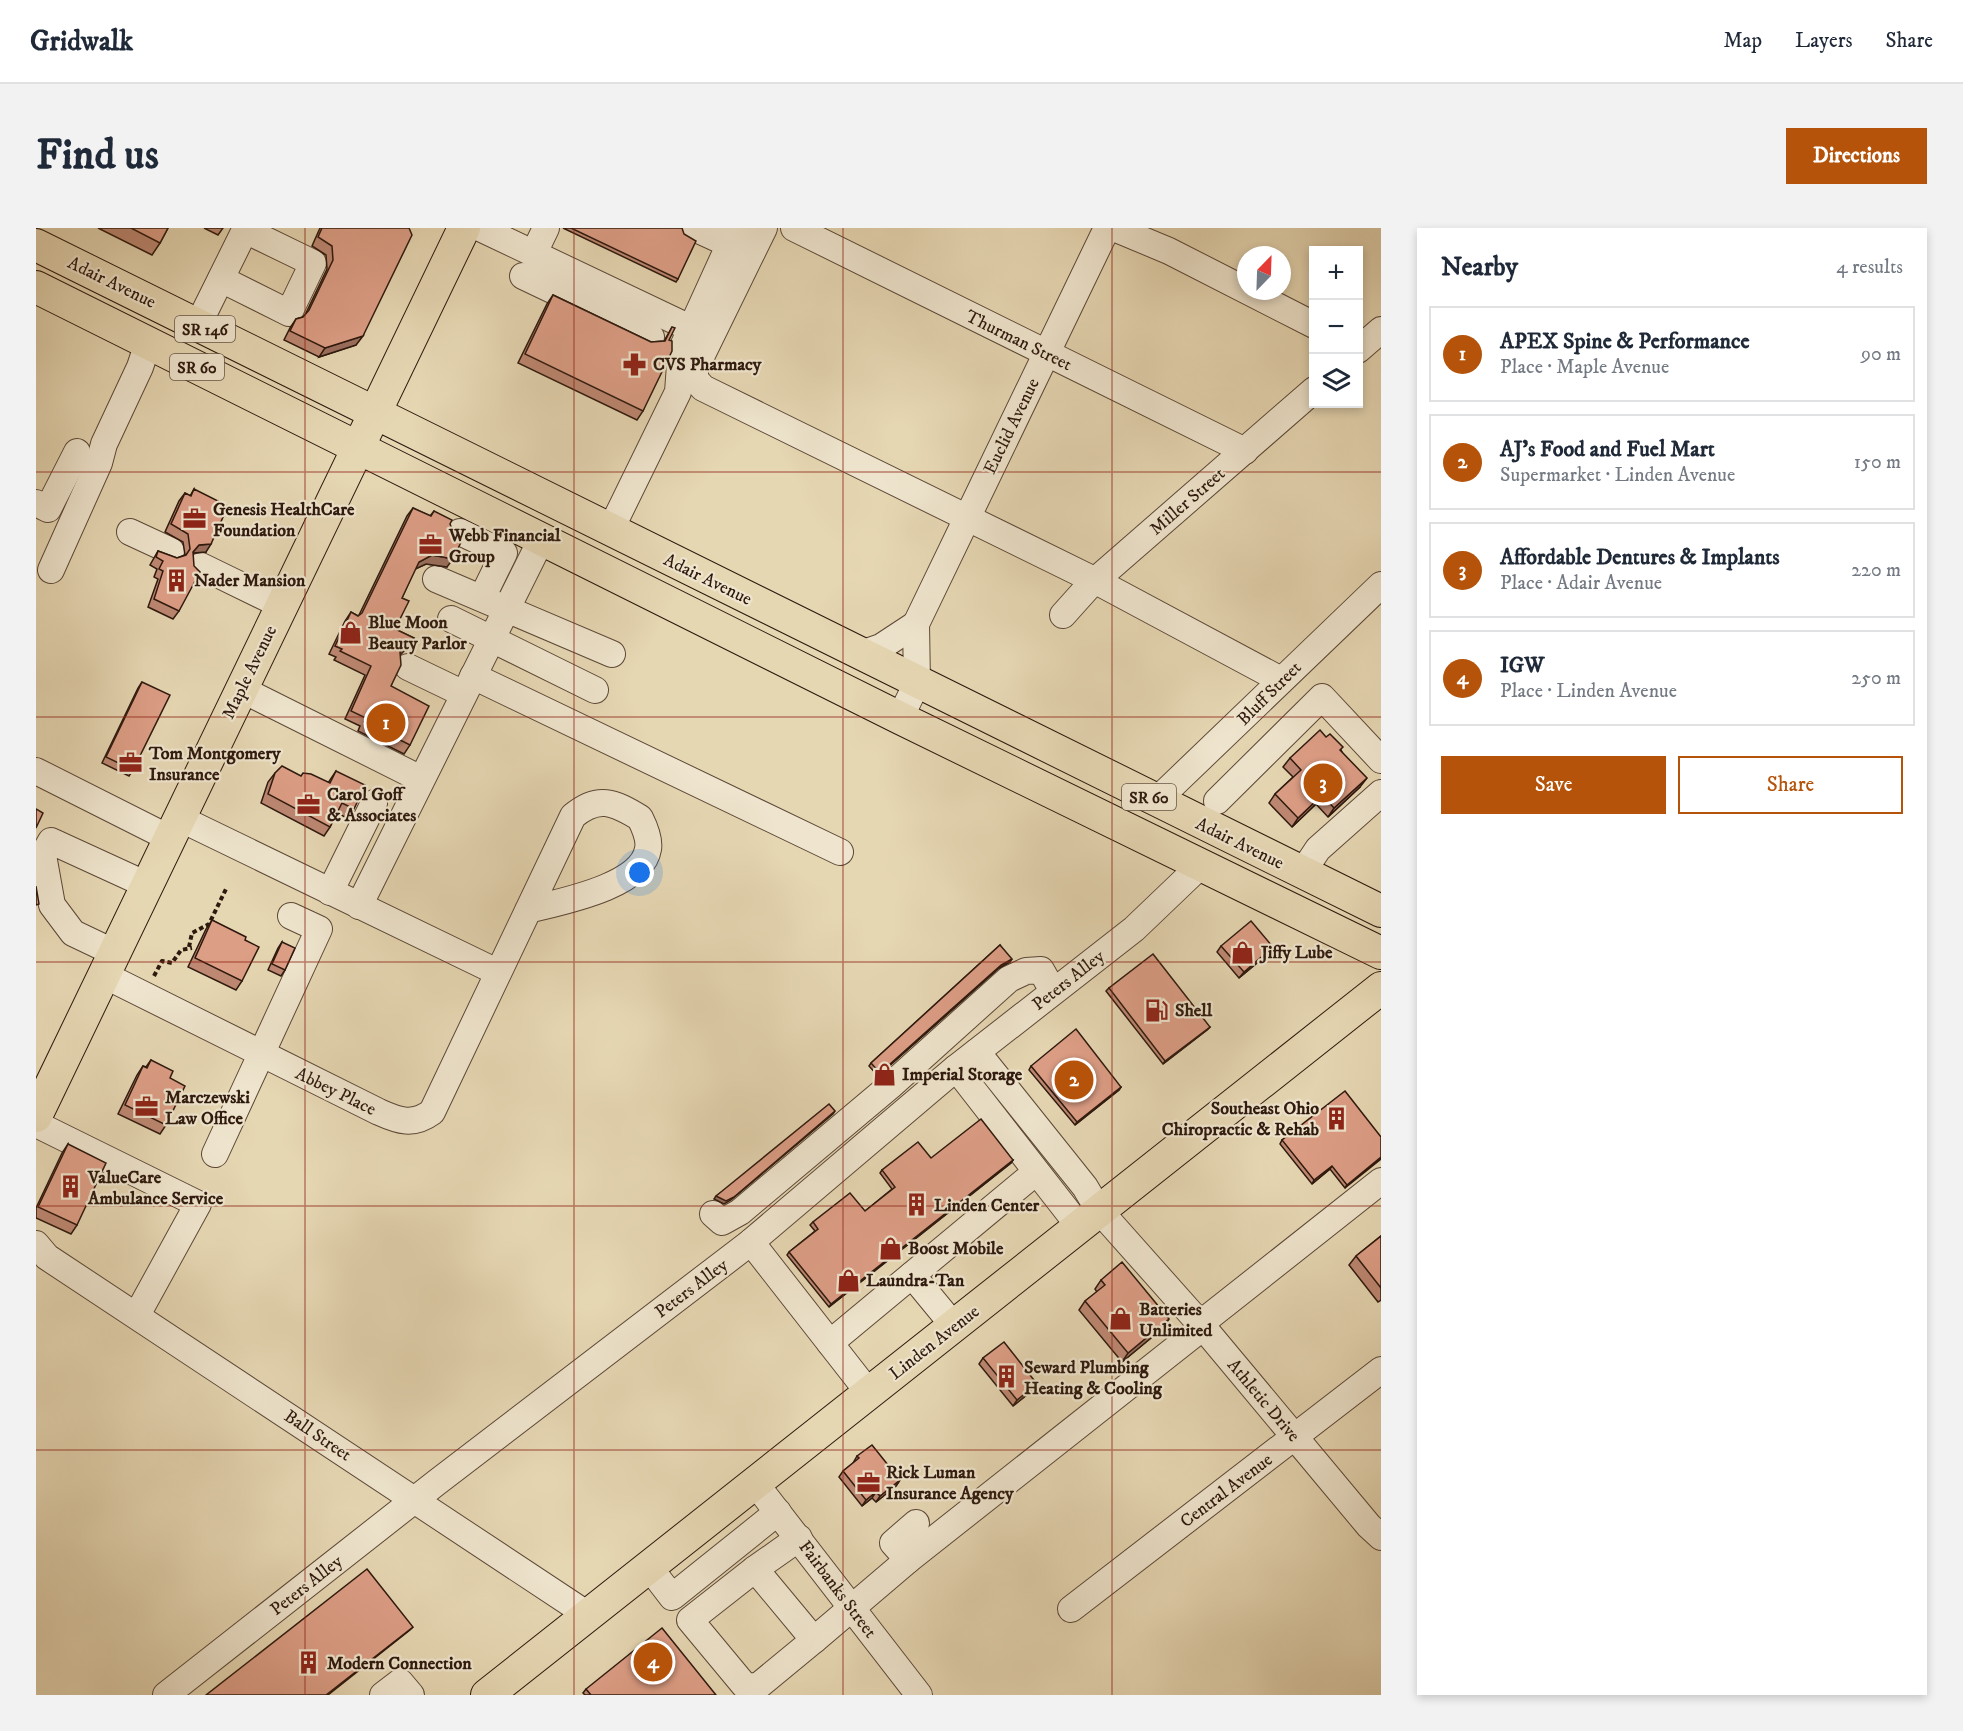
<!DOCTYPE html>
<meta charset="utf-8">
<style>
body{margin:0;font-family:"IM FELL DW Pica",serif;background:#f2f2f3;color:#1f2937}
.controls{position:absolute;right:18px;top:18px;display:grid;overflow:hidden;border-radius:0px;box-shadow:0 3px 9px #0003}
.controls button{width:54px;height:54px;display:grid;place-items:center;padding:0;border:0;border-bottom:2px solid #e0e1e3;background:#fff;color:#1f2937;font:30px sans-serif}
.compass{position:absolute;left:1201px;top:18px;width:54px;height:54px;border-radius:50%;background:#fff;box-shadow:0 3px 9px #0003;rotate:23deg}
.you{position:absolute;left:604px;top:645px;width:21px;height:21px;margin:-15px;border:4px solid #fff;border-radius:50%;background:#1a73e8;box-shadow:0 0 0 9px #1a73e833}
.badge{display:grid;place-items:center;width:39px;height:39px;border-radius:50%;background:#b45309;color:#fff;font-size:20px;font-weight:700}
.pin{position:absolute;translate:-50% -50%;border:3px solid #fff;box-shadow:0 2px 6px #0006}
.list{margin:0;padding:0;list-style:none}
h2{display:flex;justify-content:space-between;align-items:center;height:78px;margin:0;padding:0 24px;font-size:26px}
h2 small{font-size:20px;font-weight:400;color:#747a83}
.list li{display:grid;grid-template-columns:39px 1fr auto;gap:18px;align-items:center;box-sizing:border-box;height:96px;margin:0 12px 12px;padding:0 12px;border:2px solid #e0e1e3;border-radius:0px}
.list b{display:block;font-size:22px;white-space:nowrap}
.list p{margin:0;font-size:20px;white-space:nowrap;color:#747a83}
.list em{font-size:20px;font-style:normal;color:#747a83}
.actions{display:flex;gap:12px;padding:18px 24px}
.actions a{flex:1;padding:14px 0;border:2px solid #b45309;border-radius:0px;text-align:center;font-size:21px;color:#b45309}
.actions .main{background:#b45309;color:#fff}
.icon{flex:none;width:33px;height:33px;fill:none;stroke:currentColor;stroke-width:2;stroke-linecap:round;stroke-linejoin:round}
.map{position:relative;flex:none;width:1345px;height:1467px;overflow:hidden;border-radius:0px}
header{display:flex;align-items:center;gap:36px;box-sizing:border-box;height:84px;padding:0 30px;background:#fff;border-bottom:2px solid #e0e1e3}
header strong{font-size:28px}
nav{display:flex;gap:33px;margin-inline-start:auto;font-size:21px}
.intro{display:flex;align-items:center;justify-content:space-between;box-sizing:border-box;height:144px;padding:0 36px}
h1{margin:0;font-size:42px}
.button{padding:15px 27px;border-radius:0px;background:#b45309;color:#fff;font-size:21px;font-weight:700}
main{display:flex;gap:36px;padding:0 36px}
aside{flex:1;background:#fff;border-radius:0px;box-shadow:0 3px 9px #0003}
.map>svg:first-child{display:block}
</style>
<header>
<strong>Gridwalk</strong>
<nav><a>Map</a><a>Layers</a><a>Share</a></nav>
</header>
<div class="intro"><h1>Find us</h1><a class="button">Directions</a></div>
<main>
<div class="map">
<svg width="1345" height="1467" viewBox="0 0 1345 1467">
<rect width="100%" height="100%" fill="#e6d7b3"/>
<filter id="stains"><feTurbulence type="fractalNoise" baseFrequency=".00333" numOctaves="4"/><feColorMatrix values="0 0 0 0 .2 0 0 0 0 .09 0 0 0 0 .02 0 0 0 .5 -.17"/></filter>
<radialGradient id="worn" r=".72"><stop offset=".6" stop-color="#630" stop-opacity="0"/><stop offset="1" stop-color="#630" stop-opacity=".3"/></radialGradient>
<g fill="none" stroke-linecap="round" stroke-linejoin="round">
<defs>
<g id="minor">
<polyline points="444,0 654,100"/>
<polyline points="658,0 693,16"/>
<polyline points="728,0 659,141 659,151 667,160 1060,353 1245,452"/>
<polyline points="758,0 1209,223"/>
<polyline points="1078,0 1133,23 1278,97"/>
<polyline points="498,25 510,0"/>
<polyline points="487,48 615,109"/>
<polyline points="185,51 253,85 277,35 209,2"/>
<polyline points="162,97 210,0"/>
<polyline points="1322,122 1345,102"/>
<polyline points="0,275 12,281 41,224"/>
<polyline points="574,303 642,164 645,123 701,0"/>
<polyline points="94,304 135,323"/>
<polyline points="424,304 468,325 446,370"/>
<polyline points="165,338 245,377"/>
<polyline points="15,342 63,235 68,216 104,139 112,115"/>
<polyline points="400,351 576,426"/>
<polyline points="1027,387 1053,358 1278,162"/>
<polyline points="415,391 559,462"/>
<polyline points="825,426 845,419 880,396"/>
<polyline points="372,439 428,466"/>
<polyline points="437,448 804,624"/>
<polyline points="205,461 385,551"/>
<polyline points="864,490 881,455 880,396 1071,0"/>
<polyline points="0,543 133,610"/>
<polyline points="1120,573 1345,357"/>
<polyline points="1181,573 1286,469 1345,532"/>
<polyline points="143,590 461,744"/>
<polyline points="1266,645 1282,621 1345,565"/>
<polyline points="294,664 338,575"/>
<polyline points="323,678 506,310"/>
<polyline points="79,725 37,705 16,677 7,627 15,613 111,657"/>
<path d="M68 747 343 884C363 893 377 898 396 884L537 588C562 567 578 574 604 590 608 598 614 611 612 621 606 659 523 674 492 682"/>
<polyline points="941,824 1049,959 1062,981 1167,1099 1333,1298 1345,1309"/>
<polyline points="920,840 1043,998"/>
<polyline points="0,896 162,976 101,1087"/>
<polyline points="179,926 283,701 255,688"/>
<polyline points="677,986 686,994 704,984 854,858 973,751 990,743 1005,742 1017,763"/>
<polyline points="715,1014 833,1165"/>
<polyline points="0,1016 11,1029 552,1387"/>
<polyline points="876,1047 918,1098"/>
<polyline points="1164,1096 1345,953"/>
<polyline points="794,1115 1000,944"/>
<polyline points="719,1255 883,1467"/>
<polyline points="872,1332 857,1315 880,1295"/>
<polyline points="613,1339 636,1369 742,1284"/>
<polygon points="719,1341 778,1412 721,1459 708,1457 654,1392"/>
<polyline points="719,1341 763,1310"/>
<polyline points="1035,1381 1345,1142"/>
<polyline points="778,1412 872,1332 1167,1099"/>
<polyline points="130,1467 400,1255 715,1014 920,840 1098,701 1166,636"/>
<polyline points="347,1467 364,1454 375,1467"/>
</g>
<g id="major">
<polyline points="0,17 1345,683"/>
<polyline points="0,59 864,490 1345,725"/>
<polyline points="0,888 428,0"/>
<polyline points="451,1467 1345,760"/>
</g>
</defs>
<use href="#minor" stroke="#5c4837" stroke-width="28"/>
<use href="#major" stroke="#2e190e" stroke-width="34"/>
<g stroke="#2e190e" stroke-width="4" stroke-dasharray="4.5 3" stroke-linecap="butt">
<polyline points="153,719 156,705 173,696 191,659"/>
<polyline points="118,748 126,733 136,735 145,722 156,720"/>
</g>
<use href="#minor" stroke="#efe5ce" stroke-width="26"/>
<use href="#major" stroke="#e6d7b3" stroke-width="32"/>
</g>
<g fill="#be8873" stroke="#2e190e" stroke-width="1.5">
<polygon points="62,0 132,0 124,15 116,27"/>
<polygon points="168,0 187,0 182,7"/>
<polygon points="284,0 373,0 320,117 283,129 248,112 254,100 260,91 267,89 269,87 291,41 290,27 276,18"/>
<polygon points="527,0 646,0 642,51 640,54"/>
<polygon points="517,67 615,114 628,113 636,99 633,112 607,183 601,192 482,135 511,76"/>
<polygon points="158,261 170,324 157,325 143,383 137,391 112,379 122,351 118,349 121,341 114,337 122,323 141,330 149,327 147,314 129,304 143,273 149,265 154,268"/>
<polygon points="377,280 394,288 398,283 414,296 411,339 390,336 379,341 366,370 359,401 378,410 364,427 355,458 374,517 368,526 322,503 324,498 309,491 329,447 298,432 300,429 293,426 309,393 315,384 322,388 323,387 371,288"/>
<polygon points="106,454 97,542 93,548 66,535 102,460"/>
<polygon points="1290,509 1305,522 1324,559 1292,589 1280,576 1256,599 1233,575 1239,566 1257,549 1247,539 1254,530"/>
<polygon points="300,543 318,581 311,590 301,585 294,599 288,608 225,575 232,554 239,545 265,548 292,555"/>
<polygon points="176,692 209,712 206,753 200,762 152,739 170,701"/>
<polygon points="246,714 249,742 245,748 232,742 242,720"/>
<polygon points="964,717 974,734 963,740 842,848 833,838 835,835"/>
<polygon points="1185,718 1233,725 1203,750 1181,724"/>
<polygon points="1073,760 1174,799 1171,802 1127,836 1070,763"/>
<polygon points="115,832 134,850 130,897 124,906 82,886 101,847 107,838 110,839"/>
<polygon points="995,838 1085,859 1083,862 1039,897 993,842"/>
<polygon points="1345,909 1309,960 1294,941 1276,956 1244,916 1246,912"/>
<polygon points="32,916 41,997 35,1006 0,990 0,980 26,925"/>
<polygon points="895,930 977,932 975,935 793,1079 751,1027 753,1024 779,1003 774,997 777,994 829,983 856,961 844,945 846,942"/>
<polygon points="1345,1008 1345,1072 1342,1074 1313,1037 1320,1028"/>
<polygon points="1065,1052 1127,1100 1086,1134 1043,1082 1049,1073 1061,1064 1059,1061"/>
<polygon points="947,1130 1001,1156 997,1162 977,1178 943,1136"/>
<polygon points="821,1228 864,1252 860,1258 840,1274 836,1270 826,1278 803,1249 807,1243 817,1235"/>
<polygon points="550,1461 680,1467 549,1467 547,1465"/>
</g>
<g fill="#9b6f5e" stroke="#2e190e" stroke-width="1.5">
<polygon points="327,108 320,117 283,129 289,120"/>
<polygon points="175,316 170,324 157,325 157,324 163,317"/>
<polygon points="396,327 417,331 411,339 390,336 377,342 383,334"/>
<polygon points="378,410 372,419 358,433 364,424"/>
<polygon points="1331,550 1324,559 1292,589 1298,580"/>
<polygon points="1286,567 1280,576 1256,599 1262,590"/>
<polygon points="1237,719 1233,725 1203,750 1208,744"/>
<polygon points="976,731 974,734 963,740 842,848 844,845 965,737"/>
<polygon points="1174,799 1171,802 1127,836 1129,833"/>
<polygon points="1085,859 1083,862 1039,897 1041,894"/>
<polygon points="799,883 797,886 695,972 688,976 678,971 680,968"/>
<polygon points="1345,929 1345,931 1309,960 1311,957"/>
<polygon points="977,932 975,935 793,1079 795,1076"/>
<polygon points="1296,938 1294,941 1276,956 1278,952"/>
<polygon points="1133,1091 1127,1100 1086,1134 1092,1125"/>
<polygon points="1001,1156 997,1162 977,1178 981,1172"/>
<polygon points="864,1252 860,1258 840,1274 844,1268"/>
<polygon points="840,1264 836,1270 826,1278 830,1272"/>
<polygon points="377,1399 374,1402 292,1467 290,1467"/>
</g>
<g fill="#dd9e86" stroke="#2e190e" stroke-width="1.5">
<polygon points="95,0 132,0 124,15"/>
<polygon points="286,0 373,0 376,7 327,108 289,120 254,103 260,91 267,89 273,82 297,32 296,18 282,9"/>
<polygon points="535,0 646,0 648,6 660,13 642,51"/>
<polygon points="517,67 615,114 629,113 636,99 639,100 633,112 636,113 636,123 607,183 489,126"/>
<polygon points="158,261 192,278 175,316 163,317 157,324 158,338 164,344 143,383 118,371 127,343 123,341 127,333 120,329 122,323 141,330 150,327 154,321 152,306 135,296 149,265 155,268"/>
<polygon points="377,280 395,288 398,283 416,292 414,296 417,303 427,310 417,331 396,327 383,334 366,370 373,373 359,401 378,410 364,424 365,437 355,458 393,478 374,517 328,494 330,490 315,483 335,438 304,423 306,421 299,418 315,384 322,388 326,385"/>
<polygon points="106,454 134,467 97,542 70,529"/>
<polygon points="1284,502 1290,509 1294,506 1307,519 1304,522 1331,550 1298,580 1286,567 1262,590 1239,566 1265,542 1254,530"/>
<polygon points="246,538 265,548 267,545 275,546 294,555 300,543 329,557 318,581 306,575 294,599 232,566 239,545"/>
<polygon points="0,581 7,585 0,600"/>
<polygon points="0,658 3,676 0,677"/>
<polygon points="176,692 210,709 209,712 223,719 206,753 159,730"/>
<polygon points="1215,693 1237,719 1208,744 1185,718"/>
<polygon points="246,714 259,720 249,742 236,736"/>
<polygon points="964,717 976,731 965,737 844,845 835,835"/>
<polygon points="1117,726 1174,799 1129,833 1073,760"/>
<polygon points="1040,801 1085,859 1041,894 995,838"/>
<polygon points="115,832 137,843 134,850 149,858 130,897 89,877 107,838 111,840"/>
<polygon points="1309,863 1345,909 1345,929 1311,957 1296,938 1278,952 1246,912"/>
<polygon points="793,876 799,883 698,969 690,973 680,968"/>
<polygon points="945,891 977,932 795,1076 753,1024 782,1001 777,994 814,965 829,983 859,959 846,942 882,914 895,930"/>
<polygon points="32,916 70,935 41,997 2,979"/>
<polygon points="1345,1008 1345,1060 1320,1028"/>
<polygon points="1086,1034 1133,1091 1092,1125 1049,1073 1069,1057 1065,1052"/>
<polygon points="968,1114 1001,1156 981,1172 947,1130"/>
<polygon points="836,1217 864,1252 844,1268 840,1264 830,1272 807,1243 823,1230 821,1228"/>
<polygon points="331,1341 377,1399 290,1467 170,1467"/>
<polygon points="626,1400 680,1467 555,1467 550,1461"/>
</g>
<path fill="none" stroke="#8f2418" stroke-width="1.5" stroke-opacity="0.55" d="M269 0V1467M538 0V1467M807 0V1467M1076 0V1467M0 244H1345M0 489H1345M0 734H1345M0 978H1345M0 1222H1345"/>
<defs>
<symbol id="pharmacy-bare" viewBox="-9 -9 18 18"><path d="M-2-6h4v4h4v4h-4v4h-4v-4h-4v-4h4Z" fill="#8f2418" stroke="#efe5ce" stroke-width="2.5" paint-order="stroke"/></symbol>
<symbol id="office-bare" viewBox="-9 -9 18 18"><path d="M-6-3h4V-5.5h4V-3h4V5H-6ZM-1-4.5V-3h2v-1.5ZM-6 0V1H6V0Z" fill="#8f2418" stroke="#efe5ce" stroke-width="2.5" paint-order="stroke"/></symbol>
<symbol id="building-bare" viewBox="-9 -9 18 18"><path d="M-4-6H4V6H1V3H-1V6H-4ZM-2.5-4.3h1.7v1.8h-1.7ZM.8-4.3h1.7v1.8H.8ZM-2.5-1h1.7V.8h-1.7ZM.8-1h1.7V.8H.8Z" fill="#8f2418" stroke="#efe5ce" stroke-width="2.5" paint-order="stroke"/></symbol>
<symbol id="shop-bare" viewBox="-9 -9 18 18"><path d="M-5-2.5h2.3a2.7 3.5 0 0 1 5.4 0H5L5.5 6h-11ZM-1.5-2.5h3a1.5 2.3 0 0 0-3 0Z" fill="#8f2418" stroke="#efe5ce" stroke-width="2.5" paint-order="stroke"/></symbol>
<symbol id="fuel-bare" viewBox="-9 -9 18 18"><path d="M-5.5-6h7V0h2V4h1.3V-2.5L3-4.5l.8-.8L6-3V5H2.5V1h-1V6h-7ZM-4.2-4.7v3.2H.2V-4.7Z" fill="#8f2418" stroke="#efe5ce" stroke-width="2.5" paint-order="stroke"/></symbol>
</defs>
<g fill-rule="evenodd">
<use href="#pharmacy-bare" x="582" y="120" width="33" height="33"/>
<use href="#office-bare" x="142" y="274" width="33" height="33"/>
<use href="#office-bare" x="378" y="300" width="33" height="33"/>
<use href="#building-bare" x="124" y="336" width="33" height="33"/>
<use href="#shop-bare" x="298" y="388" width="33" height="33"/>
<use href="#office-bare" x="78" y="518" width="33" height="33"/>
<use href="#office-bare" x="256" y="560" width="33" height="33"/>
<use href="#shop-bare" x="1190" y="708" width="33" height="33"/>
<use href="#fuel-bare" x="1104" y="766" width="33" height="33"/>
<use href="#shop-bare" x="832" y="830" width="33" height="33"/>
<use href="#office-bare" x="94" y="862" width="33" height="33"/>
<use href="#building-bare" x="1284" y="874" width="33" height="33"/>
<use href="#building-bare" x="18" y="942" width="33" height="33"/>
<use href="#building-bare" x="864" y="960" width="33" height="33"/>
<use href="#shop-bare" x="838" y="1004" width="33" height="33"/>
<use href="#shop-bare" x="796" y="1036" width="33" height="33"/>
<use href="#shop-bare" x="1068" y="1074" width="33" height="33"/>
<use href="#building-bare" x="954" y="1132" width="33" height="33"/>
<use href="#office-bare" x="816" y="1238" width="33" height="33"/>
<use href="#building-bare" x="256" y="1418" width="33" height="33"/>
</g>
<g text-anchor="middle" stroke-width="4.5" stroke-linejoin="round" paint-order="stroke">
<g fill="#efe5ce" stroke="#685648" stroke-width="1.5">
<rect x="139" y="88" width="60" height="26" rx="4.5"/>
<rect x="134" y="126" width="54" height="26" rx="4.5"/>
<rect x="1086" y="556" width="54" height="26" rx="4.5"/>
</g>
<g font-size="16" font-weight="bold" fill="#2e190e">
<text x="169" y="107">SR 146</text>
<text x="161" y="145">SR 60</text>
<text x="1113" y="575">SR 60</text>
</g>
<g font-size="18" fill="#2e190e" stroke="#efe5ce">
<text transform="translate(76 54) rotate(26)" y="6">Adair Avenue</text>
<text transform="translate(983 112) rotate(26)" y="6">Thurman Street</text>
<text transform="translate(975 198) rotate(-64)" y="6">Euclid Avenue</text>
<text transform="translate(1151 273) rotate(-41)" y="6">Miller Street</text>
<text transform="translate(672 351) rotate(26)" y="6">Adair Avenue</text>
<text transform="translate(213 444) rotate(-64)" y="6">Maple Avenue</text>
<text transform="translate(1233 465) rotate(-45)" y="6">Bluff Street</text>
<text transform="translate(1204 615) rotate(26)" y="6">Adair Avenue</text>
<text transform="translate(1032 752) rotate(-38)" y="6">Peters Alley</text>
<text transform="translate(300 863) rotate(26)" y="6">Abbey Place</text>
<text transform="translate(655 1060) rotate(-37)" y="6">Peters Alley</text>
<text transform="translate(898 1114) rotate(-38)" y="6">Linden Avenue</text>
<text transform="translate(1228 1172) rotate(50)" y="6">Athletic Drive</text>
<text transform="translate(282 1207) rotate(34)" y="6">Ball Street</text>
<text transform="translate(1190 1262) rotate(-37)" y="6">Central Avenue</text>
<text transform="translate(270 1357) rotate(-38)" y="6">Peters Alley</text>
<text transform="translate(802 1361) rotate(53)" y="6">Fairbanks Street</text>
</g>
<g font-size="18" font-weight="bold" fill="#2e190e" stroke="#efe5ce" text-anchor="start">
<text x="617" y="142">CVS Pharmacy</text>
<text x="177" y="287">Genesis HealthCare<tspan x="177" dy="21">Foundation</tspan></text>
<text x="413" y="313">Webb Financial<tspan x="413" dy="21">Group</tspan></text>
<text x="158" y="358">Nader Mansion</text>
<text x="332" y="400">Blue Moon<tspan x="332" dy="21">Beauty Parlor</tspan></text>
<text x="113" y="531">Tom Montgomery<tspan x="113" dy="21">Insurance</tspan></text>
<text x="291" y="572">Carol Goff<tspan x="291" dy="21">&amp; Associates</tspan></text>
<text x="1225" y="730">Jiffy Lube</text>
<text x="1139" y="788">Shell</text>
<text x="866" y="852">Imperial Storage</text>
<text x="129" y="875">Marczewski<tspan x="129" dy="21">Law Office</tspan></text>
<text x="1283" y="886" text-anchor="end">Southeast Ohio<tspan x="1283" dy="21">Chiropractic &amp; Rehab</tspan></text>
<text x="52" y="955">ValueCare<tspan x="52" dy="21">Ambulance Service</tspan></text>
<text x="898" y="983">Linden Center</text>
<text x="872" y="1026">Boost Mobile</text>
<text x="830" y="1058">Laundra-Tan</text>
<text x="1103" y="1087">Batteries<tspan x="1103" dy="21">Unlimited</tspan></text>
<text x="988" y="1145">Seward Plumbing<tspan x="988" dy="21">Heating &amp; Cooling</tspan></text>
<text x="850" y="1250">Rick Luman<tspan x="850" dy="21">Insurance Agency</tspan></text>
<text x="291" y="1441">Modern Connection</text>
</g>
</g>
<rect width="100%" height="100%" filter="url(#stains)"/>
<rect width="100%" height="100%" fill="url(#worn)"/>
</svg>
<div class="controls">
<button>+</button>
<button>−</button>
<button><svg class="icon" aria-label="layers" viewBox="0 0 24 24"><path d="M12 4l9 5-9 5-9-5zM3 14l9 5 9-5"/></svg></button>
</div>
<svg class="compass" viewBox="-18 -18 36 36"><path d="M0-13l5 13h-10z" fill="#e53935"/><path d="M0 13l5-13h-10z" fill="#747a83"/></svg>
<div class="you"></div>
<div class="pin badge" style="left:350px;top:495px">1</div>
<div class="pin badge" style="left:1038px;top:852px">2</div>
<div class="pin badge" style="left:1287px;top:555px">3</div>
<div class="pin badge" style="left:617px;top:1434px">4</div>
</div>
<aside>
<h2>Nearby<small>4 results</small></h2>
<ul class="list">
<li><span class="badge">1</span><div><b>APEX Spine &amp; Performance</b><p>Place · Maple Avenue</p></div><em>90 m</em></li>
<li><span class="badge">2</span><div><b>AJ's Food and Fuel Mart</b><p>Supermarket · Linden Avenue</p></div><em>150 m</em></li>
<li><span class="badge">3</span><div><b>Affordable Dentures &amp; Implants</b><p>Place · Adair Avenue</p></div><em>220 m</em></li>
<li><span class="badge">4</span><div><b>IGW</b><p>Place · Linden Avenue</p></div><em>250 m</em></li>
</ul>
<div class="actions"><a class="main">Save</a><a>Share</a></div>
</aside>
</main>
